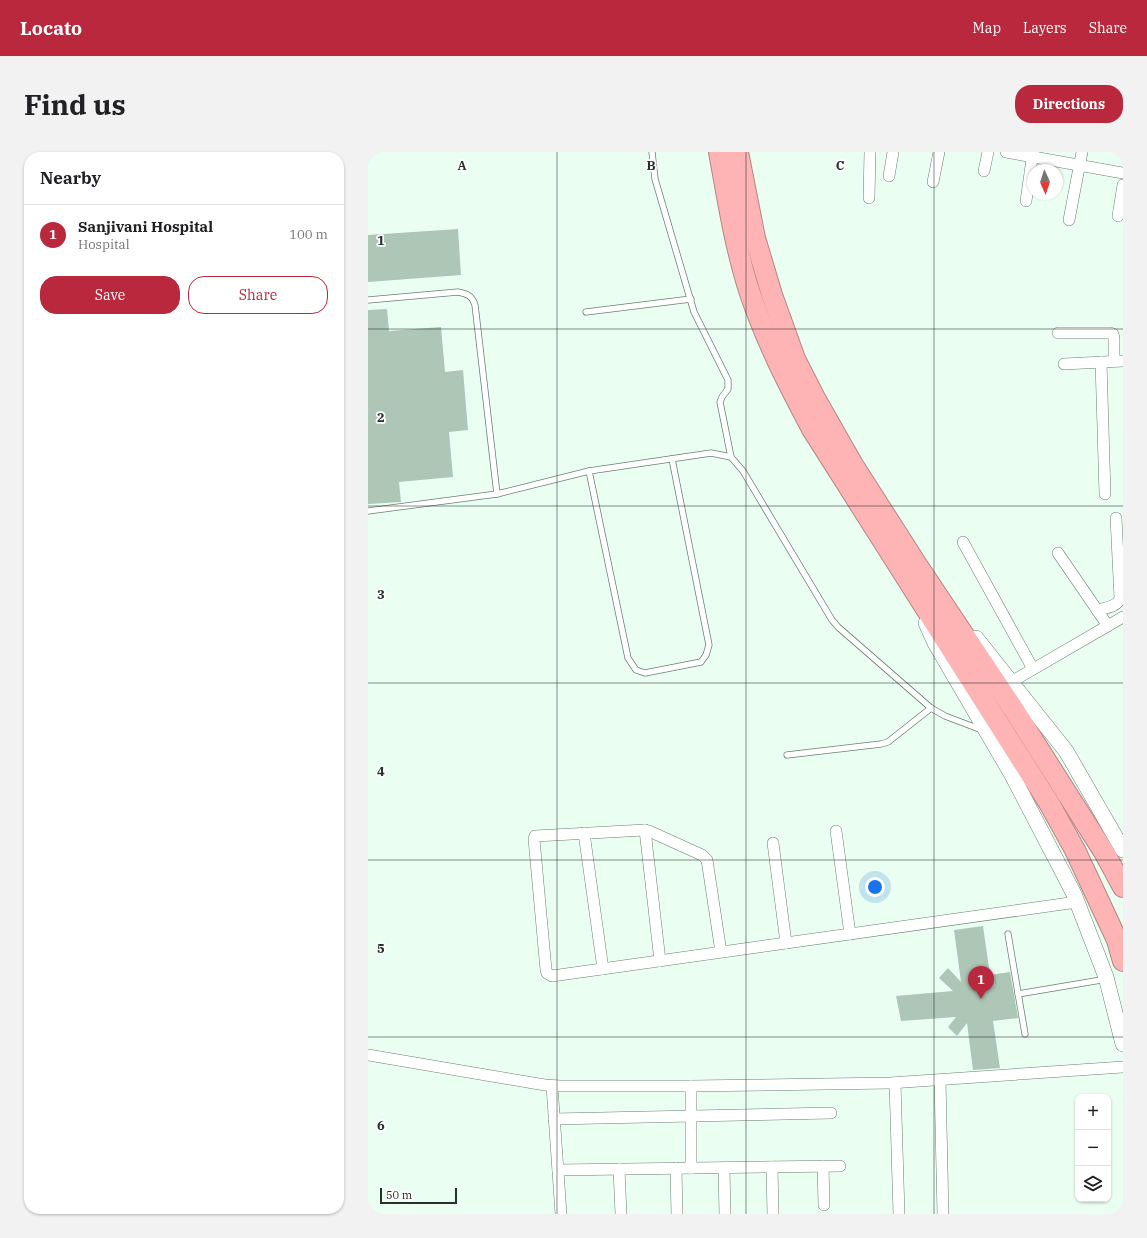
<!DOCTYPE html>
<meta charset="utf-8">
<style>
body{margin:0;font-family:"IBM Plex Serif",serif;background:#f2f2f2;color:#202124}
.controls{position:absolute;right:12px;bottom:12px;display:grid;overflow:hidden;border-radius:8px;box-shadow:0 1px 3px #0004}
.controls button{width:36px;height:36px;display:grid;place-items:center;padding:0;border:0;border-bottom:1px solid #e0e0e0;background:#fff;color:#202124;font:20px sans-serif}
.compass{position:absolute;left:659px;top:12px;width:36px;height:36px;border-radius:50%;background:#fff;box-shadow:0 1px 3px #0004;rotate:177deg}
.scale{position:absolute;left:12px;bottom:10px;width:77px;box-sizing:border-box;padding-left:4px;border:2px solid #27312b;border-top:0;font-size:11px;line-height:14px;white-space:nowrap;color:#27312b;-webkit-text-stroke:3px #fff;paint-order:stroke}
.you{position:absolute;left:507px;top:735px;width:14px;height:14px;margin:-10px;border:3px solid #fff;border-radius:50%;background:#1a73e8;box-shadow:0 0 0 6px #1a73e833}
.badge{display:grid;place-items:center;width:26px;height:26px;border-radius:50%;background:#b9283c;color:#fff;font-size:13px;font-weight:700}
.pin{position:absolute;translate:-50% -33px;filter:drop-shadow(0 1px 2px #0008)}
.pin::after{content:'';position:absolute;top:21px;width:14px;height:12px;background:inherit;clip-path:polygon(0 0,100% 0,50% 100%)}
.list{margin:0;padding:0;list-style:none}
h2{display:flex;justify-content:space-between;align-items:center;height:52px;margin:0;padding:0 16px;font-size:17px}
h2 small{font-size:13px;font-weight:400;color:#757577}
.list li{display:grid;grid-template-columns:26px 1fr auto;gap:12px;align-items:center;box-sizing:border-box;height:60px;padding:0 16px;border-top:1px solid #e0e0e0}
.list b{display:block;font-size:15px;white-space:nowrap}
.list p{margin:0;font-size:13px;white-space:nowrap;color:#757577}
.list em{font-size:13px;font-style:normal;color:#757577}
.actions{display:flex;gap:8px;padding:12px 16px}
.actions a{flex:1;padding:9px 0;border:1px solid #b9283c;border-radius:16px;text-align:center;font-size:14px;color:#b9283c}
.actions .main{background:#b9283c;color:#fff}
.icon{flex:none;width:22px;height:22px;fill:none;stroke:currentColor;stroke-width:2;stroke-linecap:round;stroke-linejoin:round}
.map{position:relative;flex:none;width:755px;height:1062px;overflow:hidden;border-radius:16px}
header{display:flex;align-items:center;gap:24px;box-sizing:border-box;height:56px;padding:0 20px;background:#b9283c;color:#fff}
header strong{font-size:19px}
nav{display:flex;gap:22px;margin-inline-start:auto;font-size:14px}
.intro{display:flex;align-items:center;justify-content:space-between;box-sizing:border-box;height:96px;padding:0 24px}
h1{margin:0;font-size:28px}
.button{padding:10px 18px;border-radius:16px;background:#b9283c;color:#fff;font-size:14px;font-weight:700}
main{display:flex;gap:24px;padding:0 24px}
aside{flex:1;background:#fff;border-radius:16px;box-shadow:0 1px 3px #0004}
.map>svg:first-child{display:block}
</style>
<header>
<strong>Locato</strong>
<nav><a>Map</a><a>Layers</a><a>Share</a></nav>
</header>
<div class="intro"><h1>Find us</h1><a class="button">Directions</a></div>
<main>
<aside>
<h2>Nearby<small></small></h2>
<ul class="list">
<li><span class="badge">1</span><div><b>Sanjivani Hospital</b><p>Hospital</p></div><em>100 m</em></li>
</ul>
<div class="actions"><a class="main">Save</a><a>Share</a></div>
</aside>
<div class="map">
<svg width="755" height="1062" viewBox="0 0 755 1062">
<rect width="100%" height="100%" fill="#eafff1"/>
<g fill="#adc6b6">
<polygon points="90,77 93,123 0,130 0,83"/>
<polygon points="19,157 21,179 73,175 77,220 95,218 100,278 81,280 85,325 31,330 33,350 0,352 0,158"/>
<polygon points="615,774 622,823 642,820 650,866 625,869 632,916 605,918 599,871 589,884 580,875 588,865 533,869 528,844 585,839 571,826 580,816 593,830 586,778"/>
</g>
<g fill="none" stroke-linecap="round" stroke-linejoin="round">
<defs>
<g id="lane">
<polyline points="284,0 287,27 326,160 360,228 360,237 354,245 352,250 363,305"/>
<path d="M0 148 90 140C100 142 104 144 107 153L129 342 221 319 343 301 363 305 375 319 464 468 470 475 563 556 577 564 614 578"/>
<polyline points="218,160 323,147"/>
<polyline points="221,319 260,506 268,518 277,521 333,510 338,503 341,493 304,307"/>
<polyline points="0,359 129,342"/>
<polyline points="419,603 513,592 520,590 563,556"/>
<polyline points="640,782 657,882"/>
<polyline points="650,842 739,827"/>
</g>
<g id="street">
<polyline points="638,0 755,21"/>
<polyline points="616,19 620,0"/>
<polyline points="521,24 525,0"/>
<polyline points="565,30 571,0"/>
<polyline points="501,46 502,0"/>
<polyline points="658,49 665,0"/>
<polyline points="750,64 755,33"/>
<polyline points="701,68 714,0"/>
<polyline points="690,181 742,181 745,182 746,186 746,209"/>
<polyline points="733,210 737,342"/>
<polyline points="696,212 755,209"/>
<polyline points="595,390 665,517"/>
<polyline points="690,401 740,474"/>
<path d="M729 458C737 456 750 455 752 446L748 366"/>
<polyline points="643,530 755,465"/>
<polyline points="277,678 292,809"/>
<polyline points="468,679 482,782"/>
<polyline points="216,681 235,817"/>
<polyline points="405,691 418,791"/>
<polyline points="353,800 339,708 334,703 281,679 277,678 167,684 166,687 178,818 179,821 184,824 709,750"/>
<polyline points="0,903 177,933 192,934 323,934 522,931 755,915"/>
<polyline points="572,928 575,1062"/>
<polyline points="527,931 531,1062"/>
<polyline points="184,934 193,1062"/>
<polyline points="323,934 323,1016"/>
<polyline points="186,967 463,961"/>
<polyline points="455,1014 456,1053"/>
<polyline points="404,1015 405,1062"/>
<polyline points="308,1016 309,1062"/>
<polyline points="356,1016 357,1062"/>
<polyline points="251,1017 253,1062"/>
<polyline points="190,1018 472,1014"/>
</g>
<g id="secondary">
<polyline points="558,471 567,491 644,623 706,742 738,825 755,892"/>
<polyline points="608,486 698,599 755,698"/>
</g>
<g id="highway">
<path d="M351 0C359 44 366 89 379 132 395 183 419 230 444 277L681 651 707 698 749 788 755 809"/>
<polyline points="370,0 387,86 404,143 427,207 448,248 485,313 549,413 646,558 736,700 755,735"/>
</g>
</defs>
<use href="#lane" stroke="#698071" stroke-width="7"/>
<use href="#street" stroke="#698071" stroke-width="12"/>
<use href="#secondary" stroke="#698071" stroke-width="16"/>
<use href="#highway" stroke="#b38684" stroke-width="22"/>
<use href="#lane" stroke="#fff" stroke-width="5.5"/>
<use href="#street" stroke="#fff" stroke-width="11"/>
<use href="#secondary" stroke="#fff" stroke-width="15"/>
<use href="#highway" stroke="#feb4b4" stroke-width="20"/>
</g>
<path fill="none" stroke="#27312b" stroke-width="1" stroke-opacity="0.55" d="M189 0V1062M378 0V1062M566 0V1062M0 177H755M0 354H755M0 531H755M0 708H755M0 885H755"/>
<g font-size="13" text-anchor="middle" font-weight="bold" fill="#27312b" stroke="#fff" stroke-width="3.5" stroke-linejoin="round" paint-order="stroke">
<text x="94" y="18">A</text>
<text x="283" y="18">B</text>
<text x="472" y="18">C</text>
<text x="13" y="93">1</text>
<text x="13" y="270">2</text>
<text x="13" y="447">3</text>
<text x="13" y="624">4</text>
<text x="13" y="801">5</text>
<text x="13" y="978">6</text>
</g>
</svg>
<div class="controls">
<button>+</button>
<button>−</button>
<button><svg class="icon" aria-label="layers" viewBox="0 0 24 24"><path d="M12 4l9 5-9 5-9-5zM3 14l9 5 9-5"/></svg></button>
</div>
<svg class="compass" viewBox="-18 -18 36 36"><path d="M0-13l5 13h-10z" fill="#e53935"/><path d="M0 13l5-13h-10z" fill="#757577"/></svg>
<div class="scale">50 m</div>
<div class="you"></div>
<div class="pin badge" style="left:613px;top:847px">1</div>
</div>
</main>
